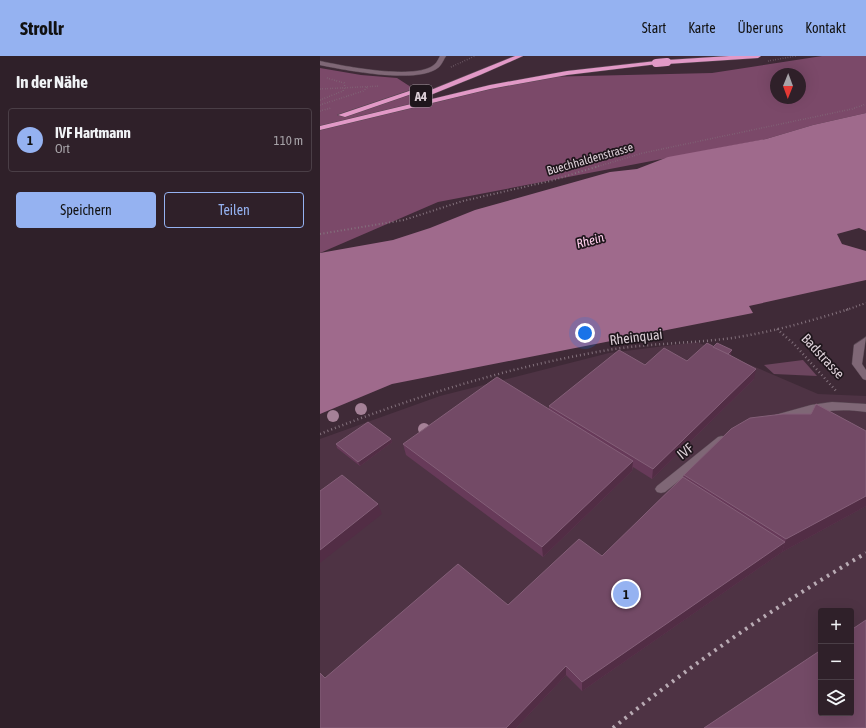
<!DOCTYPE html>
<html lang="de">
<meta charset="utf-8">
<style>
body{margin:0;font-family:"Asap Condensed",sans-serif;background:#372831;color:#f1f3f6}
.controls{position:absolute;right:12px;bottom:12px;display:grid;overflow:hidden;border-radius:4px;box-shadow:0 4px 16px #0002}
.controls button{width:36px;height:36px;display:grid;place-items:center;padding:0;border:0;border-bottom:1px solid #4a3e46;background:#2f2029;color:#f1f3f6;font:20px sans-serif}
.compass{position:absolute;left:450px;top:12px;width:36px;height:36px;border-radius:50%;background:#2f2029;box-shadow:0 4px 16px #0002;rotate:181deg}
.you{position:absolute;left:265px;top:277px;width:14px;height:14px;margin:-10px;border:3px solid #fff;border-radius:50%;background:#1a73e8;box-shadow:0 0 0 6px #1a73e833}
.badge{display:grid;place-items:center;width:26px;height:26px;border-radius:50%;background:#95b2f1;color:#111;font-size:13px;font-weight:700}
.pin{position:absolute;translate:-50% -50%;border:2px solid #fff;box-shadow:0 1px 4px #0006}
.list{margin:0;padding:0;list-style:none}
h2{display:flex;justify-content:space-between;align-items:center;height:52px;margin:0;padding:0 16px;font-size:17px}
h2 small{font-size:13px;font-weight:400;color:#a7a3a8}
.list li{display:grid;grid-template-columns:26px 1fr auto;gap:12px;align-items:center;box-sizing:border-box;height:64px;margin:0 8px 8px;padding:0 8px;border:1px solid #4a3e46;border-radius:4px}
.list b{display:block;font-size:15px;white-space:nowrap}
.list p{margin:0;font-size:13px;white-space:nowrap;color:#a7a3a8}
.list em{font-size:13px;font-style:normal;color:#a7a3a8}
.actions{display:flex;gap:8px;padding:12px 16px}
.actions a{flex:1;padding:9px 0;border:1px solid #95b2f1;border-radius:4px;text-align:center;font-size:14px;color:#95b2f1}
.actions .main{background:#95b2f1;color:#111}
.icon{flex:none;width:22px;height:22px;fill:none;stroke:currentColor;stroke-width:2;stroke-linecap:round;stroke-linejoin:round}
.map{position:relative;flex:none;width:546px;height:672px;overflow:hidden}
header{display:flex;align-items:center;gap:24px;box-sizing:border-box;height:56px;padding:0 20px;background:#95b2f1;color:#111}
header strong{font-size:19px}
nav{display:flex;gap:22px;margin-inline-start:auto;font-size:14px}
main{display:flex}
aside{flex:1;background:#2f2029}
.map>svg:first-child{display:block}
</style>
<header>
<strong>Strollr</strong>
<nav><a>Start</a><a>Karte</a><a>Über uns</a><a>Kontakt</a></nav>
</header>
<main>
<aside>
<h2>In der Nähe<small></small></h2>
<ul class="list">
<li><span class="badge">1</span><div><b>IVF Hartmann</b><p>Ort</p></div><em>110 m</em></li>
</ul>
<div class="actions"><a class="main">Speichern</a><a>Teilen</a></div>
</aside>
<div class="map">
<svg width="546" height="672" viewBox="0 0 546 672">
<rect width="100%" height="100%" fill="#3f2a37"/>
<path fill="#4e3344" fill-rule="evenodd" d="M377 286 498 338 546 340V672H0V383L120 340 289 297ZM501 555H531V657H501Z"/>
<polygon fill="#6c455e" points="483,304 497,320 454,318 444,309"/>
<path fill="#7b4969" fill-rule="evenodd" d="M502 0H546V57L493 69 446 83 118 146 0 197V12L41 19 77 22 111 44 221 21 392 17ZM456 18H480V42H456Z"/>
<polygon fill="#9f6a8c" points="546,57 546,175 539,172 517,178 522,188 546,195 546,224 429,250 433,257 72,328 0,358 0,197 73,184 110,172 155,154 290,116 317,113 348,101 446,83 493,69"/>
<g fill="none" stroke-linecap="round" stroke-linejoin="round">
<defs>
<g id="minor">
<path d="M120 0H126C124 3 122 8 119 11 99 29 25 14 0 9V5C23 10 98 25 115 8 117 6 119 2 120 0Z"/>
<polygon points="546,281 542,308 546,314 546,324 543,323 532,308 534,289"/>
<path d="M512 346 546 348V356C515 351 489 357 459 366L455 365 454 362 455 359 491 349Z"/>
<polygon points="402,380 406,381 407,384 406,387 345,436 341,437 337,436 335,433 337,430 398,381"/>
</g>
<g id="highway">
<polygon points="195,0 203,0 160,19 103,42 96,40"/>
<polygon points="409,0 441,0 438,2 347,8 344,6 347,4"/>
<polygon points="336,5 339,7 338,8 247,19 170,33 0,74 0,70 170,29 247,15"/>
<polygon points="107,29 110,31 109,32 25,61 18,59"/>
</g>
</defs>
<use href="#minor" stroke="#584752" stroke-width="1"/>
<use href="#highway" stroke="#584752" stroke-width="1"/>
<g stroke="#84727d" stroke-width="1.5" stroke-dasharray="0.5 2" stroke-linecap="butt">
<polyline points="448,5 476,0"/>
<polyline points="131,11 155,0"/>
<polyline points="7,22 24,27 25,31"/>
<polyline points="0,33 60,30"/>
<polyline points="0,44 23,35 25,31"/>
<polyline points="0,49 43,35 48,31"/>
<polyline points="0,55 11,52"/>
<polyline points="276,111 323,97 532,53 546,48"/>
</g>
<g stroke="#84727d" stroke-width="2" stroke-dasharray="1 2.5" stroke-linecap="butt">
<polyline points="0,178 84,164 143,145 230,125 279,110"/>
<polyline points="526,254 546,247"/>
</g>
<g stroke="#84727d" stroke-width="2.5" stroke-dasharray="1 3" stroke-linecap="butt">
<polyline points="457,273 474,288 517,336"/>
<path d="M0 378C90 342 182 313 277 296 323 287 367 288 412 282 452 276 491 265 529 253"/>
</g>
<use href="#minor" fill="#7f6776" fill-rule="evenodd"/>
<use href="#highway" fill="#e299c7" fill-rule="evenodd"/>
<path stroke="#b9abb4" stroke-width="4" stroke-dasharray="2.5 5" stroke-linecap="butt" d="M293 672C373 607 457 549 546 497"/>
<defs>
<polyline id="highway-bridge" points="336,7 347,6"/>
</defs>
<use href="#highway-bridge" stroke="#584752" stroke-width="8" stroke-linecap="butt"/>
<use href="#highway-bridge" stroke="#e299c7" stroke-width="8"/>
</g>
<g fill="#a58197">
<circle cx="41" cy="353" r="6"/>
<circle cx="13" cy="360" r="6"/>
<circle cx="104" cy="373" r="6"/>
</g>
<g fill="#673a59">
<polygon points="393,291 411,298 410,299 434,323 332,423 313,411 312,415 223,501 86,399 83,388 229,353 229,350 325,309 367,305"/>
<polygon points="71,383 72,386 40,410 17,392 16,388"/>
<polygon points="364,419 546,450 462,496 262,635 246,619 196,672 0,672 5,622 188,549 282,500 363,421"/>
</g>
<g fill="#522d45">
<polygon points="412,294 411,298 406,303 406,299"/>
<polygon points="436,313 434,323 332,423 333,413"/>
<polygon points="71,383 72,386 40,410 38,406"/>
<polygon points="313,405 312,415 223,501 222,491"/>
<polygon points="546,440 546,450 462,496 466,483"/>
<polygon points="58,448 62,458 0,507 0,494"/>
<polygon points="465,486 462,496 262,635 262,626"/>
<polygon points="246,610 246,619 196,672 186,672"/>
</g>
<g fill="#734a66" stroke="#845f78">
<polygon points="387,287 436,313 333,413 229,350 299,294 325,309 344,292 367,305"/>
<polygon points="397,287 412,294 408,298 393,291"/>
<polygon points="177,321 313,405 222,491 83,388"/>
<polygon points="496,348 546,375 546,440 466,483 364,419 411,373 430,362 463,358 491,358"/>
<polygon points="48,366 71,383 38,406 16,388"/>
<polygon points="22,419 58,448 0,494 0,435"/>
<polygon points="363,421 465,486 262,626 246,610 186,672 0,672 0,617 5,622 138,508 188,549 259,483 282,500"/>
<polygon points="546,564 546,672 384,672 501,594 501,657 531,657 531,574"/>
</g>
<g text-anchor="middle" stroke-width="3.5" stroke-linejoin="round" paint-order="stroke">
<g font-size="12" fill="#dccfd7" stroke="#1f161c">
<text transform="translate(270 103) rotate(-16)" y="4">Buechhaldenstrasse</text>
</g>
<rect fill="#1f161c" stroke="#a3989f" stroke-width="1" x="90" y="29" width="22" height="22" rx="3"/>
<g font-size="13" font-weight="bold" fill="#dccfd7">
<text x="101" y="45">A4</text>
</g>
<g font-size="13" font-style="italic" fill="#ffceec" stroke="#1f161c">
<text transform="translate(270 184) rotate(-15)" y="5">Rhein</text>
</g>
<g font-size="14" fill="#dccfd7" stroke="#1f161c">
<text transform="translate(316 281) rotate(-7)" y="5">Rheinquai</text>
<text transform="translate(503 300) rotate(47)" y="5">Badstrasse</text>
<text transform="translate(365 395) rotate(-39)" y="5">IVF</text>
</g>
</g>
</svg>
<div class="controls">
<button>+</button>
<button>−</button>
<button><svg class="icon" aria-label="layers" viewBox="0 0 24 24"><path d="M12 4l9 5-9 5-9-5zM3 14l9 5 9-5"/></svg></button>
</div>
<svg class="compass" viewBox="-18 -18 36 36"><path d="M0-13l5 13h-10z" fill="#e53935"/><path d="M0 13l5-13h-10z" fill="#a7a3a8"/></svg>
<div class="you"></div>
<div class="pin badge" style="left:306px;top:538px">1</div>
</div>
</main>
